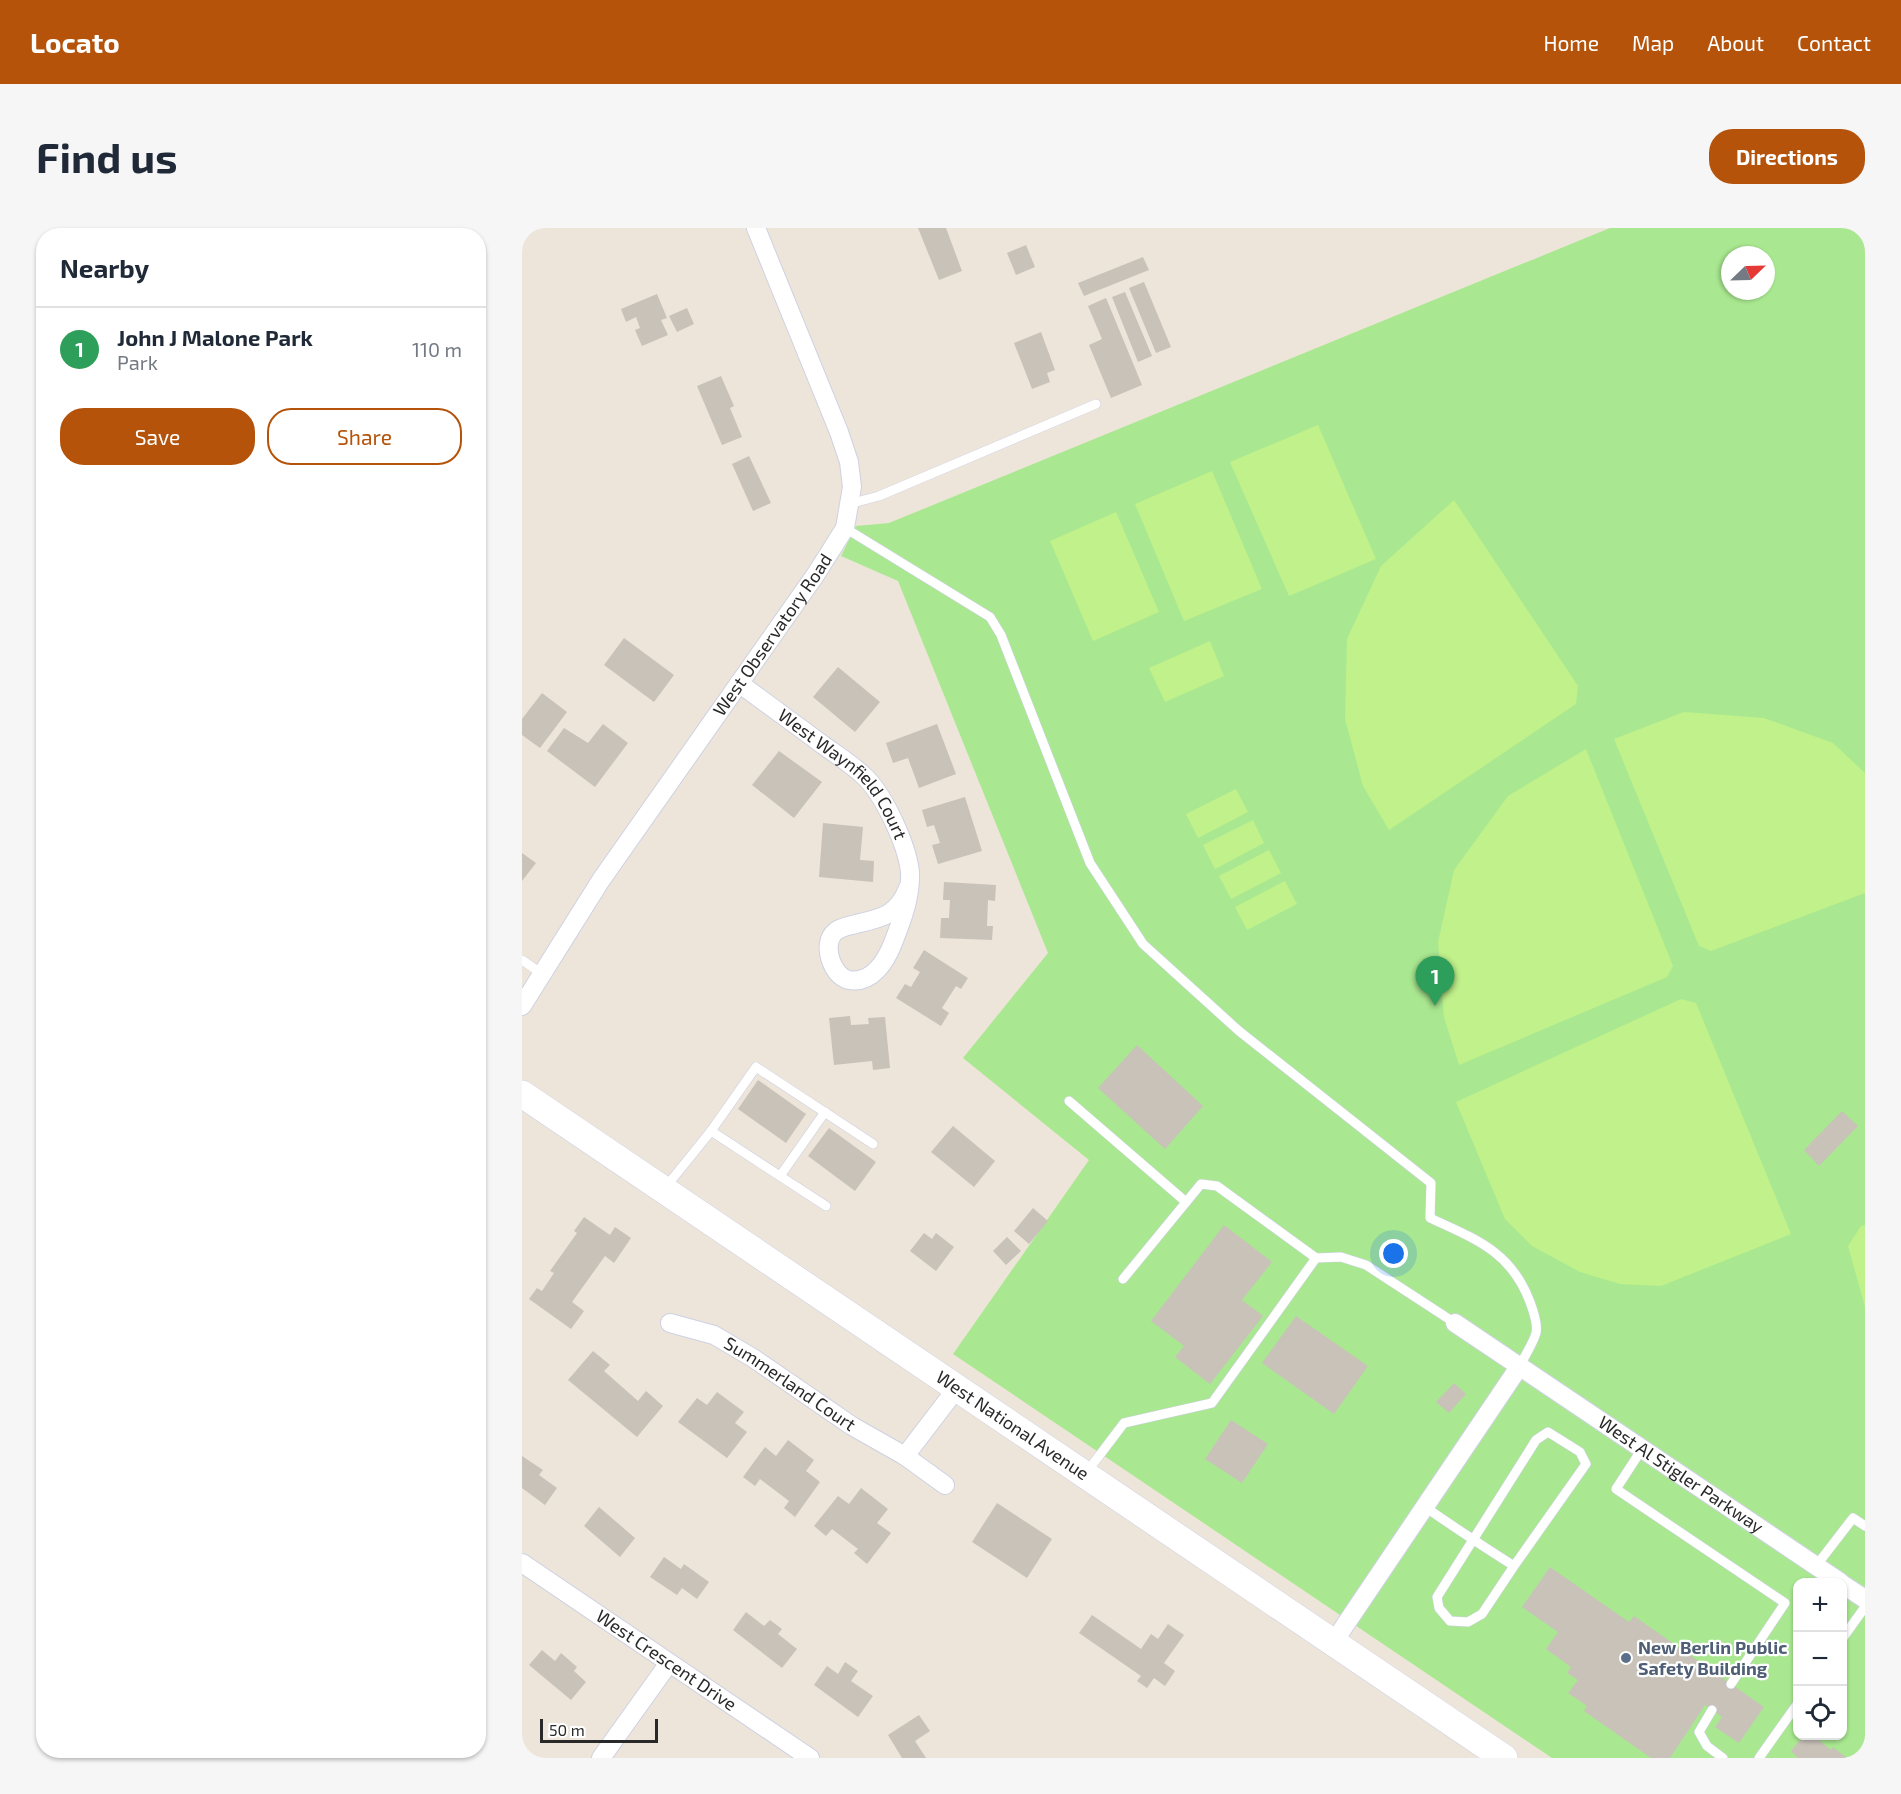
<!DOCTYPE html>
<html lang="en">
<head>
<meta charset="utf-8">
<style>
  :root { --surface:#fff; --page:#f6f6f7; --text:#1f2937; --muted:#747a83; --line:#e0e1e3; --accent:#b45309 }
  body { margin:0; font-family:"Exo 2",sans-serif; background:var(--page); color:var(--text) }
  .controls { position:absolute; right:18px; bottom:18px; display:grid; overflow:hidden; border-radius:12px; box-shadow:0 2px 4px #0004 }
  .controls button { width:54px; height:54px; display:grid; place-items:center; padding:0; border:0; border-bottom:2px solid var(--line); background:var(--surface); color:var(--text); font:30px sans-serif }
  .compass { position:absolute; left:1199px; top:18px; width:54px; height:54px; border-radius:50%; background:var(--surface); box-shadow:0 2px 4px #0004; rotate:67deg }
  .scale { position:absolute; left:18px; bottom:15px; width:118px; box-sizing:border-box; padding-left:6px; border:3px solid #292929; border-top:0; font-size:16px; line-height:21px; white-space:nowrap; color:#292929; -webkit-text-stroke:4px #fff; paint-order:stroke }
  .you { position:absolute; left:872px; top:1026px; width:21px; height:21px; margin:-15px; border:4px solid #fff; border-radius:50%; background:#1a73e8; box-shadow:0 0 0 9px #1a73e833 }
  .badge { display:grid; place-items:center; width:39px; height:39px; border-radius:50%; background:var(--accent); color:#fff; font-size:20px; font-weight:700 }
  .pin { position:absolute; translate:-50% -50px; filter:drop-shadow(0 2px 3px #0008) }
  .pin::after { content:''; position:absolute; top:32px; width:21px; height:18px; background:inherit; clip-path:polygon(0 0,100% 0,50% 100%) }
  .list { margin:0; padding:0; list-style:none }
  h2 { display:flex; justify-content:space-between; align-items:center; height:78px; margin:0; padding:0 24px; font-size:26px }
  h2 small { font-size:20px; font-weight:400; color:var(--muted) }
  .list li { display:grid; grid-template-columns:39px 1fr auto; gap:18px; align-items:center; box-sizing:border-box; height:84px; padding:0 24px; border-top:2px solid var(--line) }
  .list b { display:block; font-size:22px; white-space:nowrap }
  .list p { margin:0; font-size:20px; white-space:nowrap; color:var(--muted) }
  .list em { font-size:20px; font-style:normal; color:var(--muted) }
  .actions { display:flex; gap:12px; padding:18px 24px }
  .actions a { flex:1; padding:14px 0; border:2px solid var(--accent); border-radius:24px; text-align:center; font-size:21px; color:var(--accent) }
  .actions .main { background:var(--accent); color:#fff }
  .icon { flex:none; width:33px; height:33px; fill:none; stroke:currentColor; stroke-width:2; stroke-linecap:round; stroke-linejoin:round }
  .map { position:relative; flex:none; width:1343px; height:1530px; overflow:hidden; border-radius:24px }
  header { display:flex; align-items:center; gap:36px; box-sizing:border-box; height:84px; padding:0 30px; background:var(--accent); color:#fff }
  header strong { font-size:28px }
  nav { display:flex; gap:33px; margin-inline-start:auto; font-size:21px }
  .intro { display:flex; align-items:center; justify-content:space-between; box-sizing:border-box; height:144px; padding:0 36px }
  h1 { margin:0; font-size:42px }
  .button { padding:15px 27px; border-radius:24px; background:var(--accent); color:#fff; font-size:21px; font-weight:700 }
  main { display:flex; gap:36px; padding:0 36px }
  aside { flex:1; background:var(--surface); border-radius:24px; box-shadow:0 2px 4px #0004 }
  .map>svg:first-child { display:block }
  .green { fill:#a9e890; fill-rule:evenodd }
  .pitch { fill:#c0f18b }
  .building { fill:#c8c2b9 }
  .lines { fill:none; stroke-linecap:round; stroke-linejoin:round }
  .lane-casing { stroke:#ced1e3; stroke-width:10 }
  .street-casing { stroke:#ced1e3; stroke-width:20 }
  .secondary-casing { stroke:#ced1e3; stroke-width:28 }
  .lane { stroke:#fff; stroke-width:9 }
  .street { stroke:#fff; stroke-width:18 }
  .secondary { stroke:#fff; stroke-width:27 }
  .service-dot { fill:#5c6f8a; stroke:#fff; stroke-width:2 }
  .labels { text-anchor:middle; stroke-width:4.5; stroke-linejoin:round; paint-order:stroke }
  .street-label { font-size:18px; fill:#292929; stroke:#fff }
  .service-label { font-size:18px; font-weight:bold; fill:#4e5e75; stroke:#fff; text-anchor:start }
</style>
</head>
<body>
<header>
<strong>Locato</strong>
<nav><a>Home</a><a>Map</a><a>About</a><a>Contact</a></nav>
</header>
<div class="intro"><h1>Find us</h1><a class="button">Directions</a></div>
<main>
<aside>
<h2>Nearby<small></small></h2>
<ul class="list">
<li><span class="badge" style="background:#2e9e5b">1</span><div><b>John J Malone Park</b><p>Park</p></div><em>110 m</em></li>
</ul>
<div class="actions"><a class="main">Save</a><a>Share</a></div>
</aside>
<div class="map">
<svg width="1343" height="1530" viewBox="0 0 1343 1530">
  <rect width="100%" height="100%" fill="#ede5d9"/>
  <path class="green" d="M1088,0H1343V1530H1030L431,1126L567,932L441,830L526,725L376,353L319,328L334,298L367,295ZM1208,27H1244V63H1208ZM1276,1354H1320V1508H1276Z"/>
  <g class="pitch">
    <path d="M796,197L854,331L767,368L708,234Z"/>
    <path d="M690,243L740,361L662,393L613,276Z"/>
    <path d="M932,272L1056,458L1054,476L867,602L841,558L823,491L825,411L859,338Z"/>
    <path d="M594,284L637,384L571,413L528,313Z"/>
    <path d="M688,413L702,448L643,474L627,440Z"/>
    <path d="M1162,484L1242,490L1311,515L1343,545V665L1189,723L1177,718L1092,511Z"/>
    <path d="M1064,521L1151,738L1145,749L937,837L922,789L916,714L932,642L986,568Z"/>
    <path d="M714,561L726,584L676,610L664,586Z"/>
    <path d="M731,592L742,615L693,641L681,617Z"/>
    <path d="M747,622L759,645L709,671L697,648Z"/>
    <path d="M763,653L775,676L725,702L713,679Z"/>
    <path d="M1159,771L1174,775L1269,1006L1139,1058L1098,1056L1058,1044L1010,1018L983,991L934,874Z"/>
    <path d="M1343,997V1079L1326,1018L1339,998Z"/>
  </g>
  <g class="building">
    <path d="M396,0H424L440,43L417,52Z"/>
    <path d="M504,17L513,39L494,47L485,25Z"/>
    <path d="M621,29L627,42L562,68L556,55Z"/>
    <path d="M622,54L649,119L634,125L607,60Z"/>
    <path d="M603,64L630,128L616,134L590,69Z"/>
    <path d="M135,66L145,90L139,92L146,107L120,118L113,102L118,100L114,89L104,94L99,81Z"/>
    <path d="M584,70L620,157L589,170L567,117L580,111L566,78Z"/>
    <path d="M165,80L172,96L155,104L147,88Z"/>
    <path d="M519,104L533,142L525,145L528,154L510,161L492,115Z"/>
    <path d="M199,148L212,178L208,180L220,209L200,217L175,158Z"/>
    <path d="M227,228L249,275L231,283L210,236Z"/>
    <path d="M102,410L152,447L132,474L82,437Z"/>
    <path d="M316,439L358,474L333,504L291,469Z"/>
    <path d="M20,465L45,484L18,520L0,507V491Z"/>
    <path d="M81,496L106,515L73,559L25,523L42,500L66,515Z"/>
    <path d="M415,496L434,546L397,560L386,530L371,535L364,515Z"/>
    <path d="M257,523L300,554L272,590L230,557Z"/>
    <path d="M443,569L460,623L416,636L410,617L418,615L412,597L405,599L400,582Z"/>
    <path d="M301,595L341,599L338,632L352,633L351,654L297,649Z"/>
    <path d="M0,625L14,635L0,653Z"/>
    <path d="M422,654L474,657L473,673L466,672L465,698H471L470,712L418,710L419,690H427L428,672H421Z"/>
    <path d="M402,722L446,750L439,761L434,758L420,780L427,785L419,798L374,770L383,756L389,759L398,744L391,740Z"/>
    <path d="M328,788L329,797L347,796L346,790L363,789L368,840L351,842L350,833L312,837L307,790Z"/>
    <path d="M615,817L681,878L643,921L576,860Z"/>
    <path d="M236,852L284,886L264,915L216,881Z"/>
    <path d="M1320,883L1336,898L1297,938L1282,922Z"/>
    <path d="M431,898L473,933L452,959L409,924Z"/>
    <path d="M307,900L354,934L333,963L286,928Z"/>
    <path d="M511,980L526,993L507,1016L492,1003Z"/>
    <path d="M62,989L88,1007L93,999L109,1010L92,1035L83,1028L50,1074L62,1083L49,1101L7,1071L15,1060L20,1063L32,1045L28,1043L55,1005L52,1003Z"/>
    <path d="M702,997L750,1034L720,1072L741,1088L688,1156L653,1129L662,1118L629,1093Z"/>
    <path d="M402,1005L410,1011L414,1005L432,1019L414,1043L388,1023Z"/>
    <path d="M485,1009L499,1023L484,1037L471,1023Z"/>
    <path d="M774,1088L846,1138L812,1186L740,1135Z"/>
    <path d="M71,1123L88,1137L82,1143L116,1173L124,1163L141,1178L115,1209L46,1152Z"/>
    <path d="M932,1155L944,1166L927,1185L914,1174Z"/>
    <path d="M195,1164L222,1184L213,1195L225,1204L205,1230L156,1194L175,1170L185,1177Z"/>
    <path d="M709,1192L746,1216L720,1255L683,1231Z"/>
    <path d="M266,1212L292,1232L284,1243L298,1254L273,1289L262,1280L267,1273L238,1251L233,1258L221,1249L243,1219L254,1228Z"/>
    <path d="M0,1228L21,1242L17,1247L35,1260L23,1277L0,1260Z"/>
    <path d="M339,1260L366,1281L355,1295L369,1305L345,1336L332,1325L336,1321L310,1301L304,1308L292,1298L316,1268L327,1276Z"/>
    <path d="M475,1275L530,1311L505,1350L450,1314Z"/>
    <path d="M77,1279L113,1310L98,1329L62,1298Z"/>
    <path d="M142,1329L159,1341L162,1336L187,1354L175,1371L160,1360L155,1367L128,1349Z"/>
    <path d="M1028,1339L1107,1394L1112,1388L1242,1479L1217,1515L1193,1499L1200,1489L1183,1477L1148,1530H1129L1062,1483L1065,1478L1046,1465L1056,1452L1045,1445L1049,1439L1024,1421L1036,1404L1000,1379Z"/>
    <path d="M224,1384L242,1398L248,1392L260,1401L256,1406L275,1421L260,1440L211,1402Z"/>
    <path d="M570,1387L619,1421L629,1406L636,1411L646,1396L662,1407L642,1435L653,1443L643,1458L632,1450L625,1460L615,1453L619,1448L557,1405Z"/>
    <path d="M20,1422L33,1433L39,1425L55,1439L52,1443L64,1454L49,1472L7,1437Z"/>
    <path d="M323,1434L336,1443L329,1453L351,1468L336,1489L292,1457L305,1438L316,1446Z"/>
    <path d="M397,1487L408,1503L393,1513L404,1530H380L366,1507Z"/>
    <path d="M1281,1508H1292L1309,1522L1311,1519L1325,1530H1276L1269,1523Z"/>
  </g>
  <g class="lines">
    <g class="lane-casing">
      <g id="lane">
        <path d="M327,276L357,268L574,176"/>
        <path d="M323,300L468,389L479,407L568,635L621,716L717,803L909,955L908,990C953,1011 989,1023 1008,1074C1011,1082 1016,1097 1014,1105C1011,1116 1002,1129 997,1139"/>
        <path d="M0,732L20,746"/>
        <path d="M547,873L664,974"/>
        <path d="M189,903L304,978"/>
        <path d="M258,948L303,884"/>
        <path d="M143,960L189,903L234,839L351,916"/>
        <path d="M601,1051L679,956L695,958L794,1030"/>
        <path d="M1120,1221L1094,1261L1263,1375L1209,1456"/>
        <path d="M564,1245L602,1195L690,1175L794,1030L819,1029L844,1037L933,1095"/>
        <path d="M903,1279C932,1299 962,1319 992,1338L1064,1236L1058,1224L1026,1204L1014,1212L915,1369L917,1380L928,1393L946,1394L960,1386L992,1338"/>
        <path d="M1294,1338L1331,1290L1343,1298"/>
        <path d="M1320,1411L1343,1379"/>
        <path d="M1190,1482L1177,1504L1185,1518L1201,1530"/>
        <path d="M1237,1530L1276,1475"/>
      </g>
    </g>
    <g class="street-casing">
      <g id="street">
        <path id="s1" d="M217,455C245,476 273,496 301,517C315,527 329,536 341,547C362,566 385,617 388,644C389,669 380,692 371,715C364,733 350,756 327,752C310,749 299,715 313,704C318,699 327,698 334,696C360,690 376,687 386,660"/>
        <path id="s2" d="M0,778L79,652L294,346L323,300L330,259L327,234L317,204L234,0"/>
        <path id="s3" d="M148,1095L192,1107L231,1130L330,1198L383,1228L423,1257"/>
        <path id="s4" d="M933,1095L1318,1354"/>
        <path d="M383,1228L435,1160"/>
        <path id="s5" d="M0,1335L288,1530"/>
        <path d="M1320,1356L1343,1371"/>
        <path d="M811,1415L997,1139"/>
        <path d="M79,1530L147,1435"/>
      </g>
    </g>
    <g class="secondary-casing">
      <g id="secondary">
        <path id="s6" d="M0,866L982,1530"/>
      </g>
    </g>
    <use href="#lane" class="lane"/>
    <use href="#street" class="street"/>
    <use href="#secondary" class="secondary"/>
  </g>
  <circle class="service-dot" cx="1104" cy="1430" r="6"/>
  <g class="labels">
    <g class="street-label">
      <text dy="6" stroke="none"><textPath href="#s2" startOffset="448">West Observatory Road</textPath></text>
      <text dy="6" stroke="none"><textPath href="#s1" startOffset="140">West Waynfield Court</textPath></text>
      <text dy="6" stroke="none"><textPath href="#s3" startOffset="136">Summerland Court</textPath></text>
      <text dy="6" stroke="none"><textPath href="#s6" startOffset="592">West National Avenue</textPath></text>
      <text dy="6" stroke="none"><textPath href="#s4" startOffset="272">West Al Stigler Parkway</textPath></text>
      <text dy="6" stroke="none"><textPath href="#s5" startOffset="174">West Crescent Drive</textPath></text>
    </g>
    <g class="service-label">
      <text x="1116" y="1426">New Berlin Public<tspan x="1116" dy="21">Safety Building</tspan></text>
    </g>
  </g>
</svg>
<div class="controls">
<button>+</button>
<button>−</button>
<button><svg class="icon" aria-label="locate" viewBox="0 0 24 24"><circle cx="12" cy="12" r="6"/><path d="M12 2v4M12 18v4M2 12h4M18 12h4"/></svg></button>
</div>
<svg class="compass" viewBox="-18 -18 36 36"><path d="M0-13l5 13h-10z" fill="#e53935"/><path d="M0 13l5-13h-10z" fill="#747a83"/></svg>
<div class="scale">50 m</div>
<div class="you"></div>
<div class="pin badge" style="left:913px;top:778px;background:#2e9e5b">1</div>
</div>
</main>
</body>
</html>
